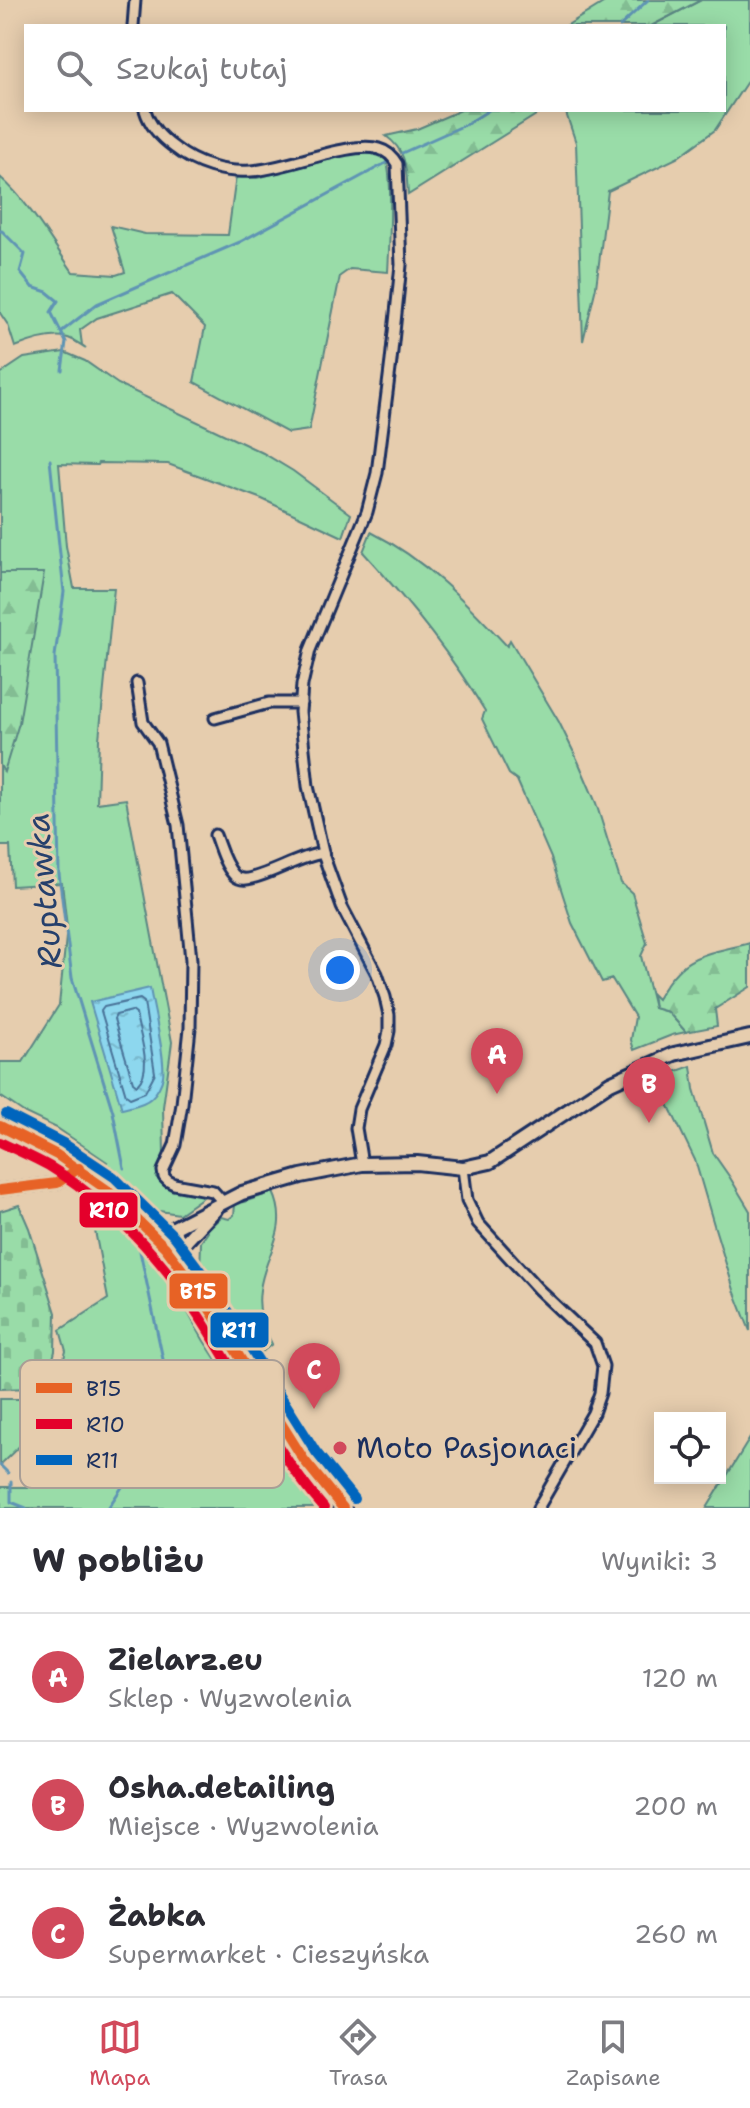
<!DOCTYPE html>
<html lang="pl">
<head>
<meta charset="utf-8">
<style>
  :root { --surface:#fff; --page:#f7f7f7; --text:#2b2b33; --muted:#7c7c81; --line:#e1e1e2; --accent:#d1495b }
  body { margin:0; font-family:"Shantell Sans",sans-serif; background:var(--page); color:var(--text) }
  .controls { position:absolute; right:24px; bottom:24px; display:grid; overflow:hidden; border-radius:0px; box-shadow:0 4px 20px #0003 }
  .controls button { width:72px; height:72px; display:grid; place-items:center; padding:0; border:0; border-bottom:2px solid var(--line); background:var(--surface); color:var(--text); font:40px sans-serif }
  .you { position:absolute; left:340px; top:970px; width:28px; height:28px; margin:-20px; border:6px solid #fff; border-radius:50%; background:#1a73e8; box-shadow:0 0 0 12px #1a73e833 }
  .badge { display:grid; place-items:center; width:52px; height:52px; border-radius:50%; background:var(--accent); color:#fff; font-size:26px; font-weight:700 }
  .pin { position:absolute; translate:-50% -66px; filter:drop-shadow(0 2px 4px #0008) }
  .pin::after { content:''; position:absolute; top:42px; width:28px; height:24px; background:inherit; clip-path:polygon(0 0,100% 0,50% 100%) }
  .list { margin:0; padding:0; list-style:none }
  h2 { display:flex; justify-content:space-between; align-items:center; height:104px; margin:0; padding:0 32px; font-size:34px }
  h2 small { font-size:26px; font-weight:400; color:var(--muted) }
  .list li { display:grid; grid-template-columns:52px 1fr auto; gap:24px; align-items:center; box-sizing:border-box; height:128px; padding:0 32px; border-top:2px solid var(--line) }
  .list b { display:block; font-size:30px; white-space:nowrap }
  .list p { margin:0; font-size:26px; white-space:nowrap; color:var(--muted) }
  .list em { font-size:26px; font-style:normal; color:var(--muted) }
  .icon { flex:none; width:44px; height:44px; fill:none; stroke:currentColor; stroke-width:2; stroke-linecap:round; stroke-linejoin:round }
  .map { position:relative; flex:none; width:750px; height:1508px; overflow:hidden }
  .search { position:absolute; background:var(--surface); box-shadow:0 4px 20px #0003; left:24px; right:24px; top:24px; height:88px; display:flex; align-items:center; gap:20px; box-sizing:border-box; padding:0 28px; border-radius:0px; color:var(--muted); font-size:30px }
  .sheet { height:488px; background:var(--surface) }
  nav { display:flex; justify-content:space-around; align-items:center; box-sizing:border-box; height:112px; border-top:2px solid var(--line); background:var(--surface); font-size:22px; color:var(--muted) }
  nav a { display:grid; justify-items:center; gap:4px }
  nav .on { color:var(--accent) }
  .map>svg:first-child { display:block }
  .grass { fill:#99dca8; stroke:#5a8683; stroke-width:2 }
  .forest { fill:url(#forest-firs); stroke:#5a8683; stroke-width:2 }
  .cemetery { fill:url(#cemetery-stones); stroke:#5a8683; stroke-width:2 }
  .water { fill:url(#water-ripples); stroke:#5f94b4; stroke-width:2 }
  .lines { fill:none; stroke-linecap:round; stroke-linejoin:round }
  .shore { stroke:#497298; stroke-width:2 }
  .stream { stroke:#5f94b4; stroke-width:3 }
  .minor-casing { stroke:#1b2f5e; stroke-width:15 }
  .tertiary-casing { stroke:#1b2f5e; stroke-width:18 }
  .secondary-casing { stroke:#1b2f5e; stroke-width:20 }
  .minor { stroke:#e6cdae; stroke-width:9 }
  .tertiary { stroke:#e6cdae; stroke-width:12 }
  .secondary { stroke:#e6cdae; stroke-width:14 }
  .bus-1-casing { stroke:#e6cdae; stroke-width:16 }
  .bus-2-casing { stroke:#e6cdae; stroke-width:16 }
  .bus-3-casing { stroke:#e6cdae; stroke-width:16 }
  .bus-1 { stroke:#e76225; stroke-width:10 }
  .bus-2 { stroke:#e4002b; stroke-width:10 }
  .bus-3 { stroke:#0065bd; stroke-width:10 }
  .poi-dot { fill:#d1495b; stroke:#e6cdae; stroke-width:3 }
  .labels { text-anchor:middle; stroke-width:6; stroke-linejoin:round; paint-order:stroke }
  .poi-label { font-size:30px; fill:#1b2f5e; stroke:#e6cdae; text-anchor:start }
  .water-label { font-size:32px; font-style:italic; fill:#26406c; stroke:#e6cdae }
  .key { fill:#e6cdae; stroke:#a99e96; stroke-width:2 }
  .key-label { font-size:22px; fill:#1b2f5e }
  .line-badge { stroke:#e6cdae; stroke-width:3 }
  .badge-label { font-size:22px; text-anchor:middle; font-weight:bold; fill:#fff }
</style>
</head>
<body>
<div class="map">
<svg width="750" height="1508" viewBox="0 0 750 1508">
  <defs>
    <pattern id="forest-firs" width="22" height="20" patternUnits="userSpaceOnUse" patternTransform="scale(2)"><rect width="22" height="20" fill="#99dca8"/><path d="M5 1l3.5 6h-7zM16 11l3.5 6h-7z" fill="#83bd93"/></pattern>
    <pattern id="cemetery-stones" width="16" height="16" patternUnits="userSpaceOnUse" patternTransform="scale(2)"><rect width="16" height="16" fill="#99dca8"/><path d="M2 7V4a2 2 0 0 1 4 0v3zM10 15v-3a2 2 0 0 1 4 0v3z" fill="#83bd93"/></pattern>
    <pattern id="water-ripples" width="26" height="14" patternUnits="userSpaceOnUse" patternTransform="scale(2)"><rect width="26" height="14" fill="#8dd7ee"/><path d="M2 4q2-2 4 0t4 0M15 11q2-2 4 0t4 0" fill="none" stroke="#79b9ce"/></pattern>
  </defs>
  <rect width="100%" height="100%" fill="#e6cdae"/>
  <filter id="ink" filterUnits="userSpaceOnUse"><feTurbulence type="fractalNoise" baseFrequency=".0125" numOctaves="2"/><feDisplacementMap in="SourceGraphic" scale="16" xChannelSelector="R" yChannelSelector="G"/><feConvolveMatrix kernelMatrix="1 2 1 2 8 2 1 2 1" color-interpolation-filters="sRGB"/></filter>
  <g filter="url(#ink)">
    <g class="grass">
      <path d="M701,0H750V77L715,130L677,158L608,191L596,287L583,341L576,143L565,110H724V26H651Z"/>
      <path d="M375,151C379,153 382,153 385,158C394,171 389,252 388,272L350,269L340,276L309,430L288,433L194,382L205,327L172,294L97,318L80,330L82,345L86,348C81,345 74,340 68,338C53,333 30,341 15,347L8,325L0,313V177C28,201 52,242 73,272L116,275L125,272L111,226L145,234L228,235L236,176L257,178L355,153Z"/>
      <path d="M64,352L85,361L118,384L263,453L293,471L351,514L343,537L262,499L168,464L98,463L97,465L59,464L66,546L74,588H114L99,739L97,803L126,799L172,1042L163,1107L164,1154L168,1155L156,1177L171,1189L206,1195L179,1214L146,1209L123,1186L100,1170L107,1162L57,1128L25,1113L0,1096V1062H23L59,1005L67,927L62,883L12,886L10,846H0V374L24,358Z"/>
      <path d="M371,532C425,559 467,603 507,646L510,640L559,722L578,761L596,803L621,883L632,893L647,943L641,956L654,1008L668,1012L686,1032L672,1035L634,1050L631,1040L635,1017L612,979L602,982L572,923L551,858L517,780L509,774L482,719L485,711C450,653 409,602 363,552Z"/>
      <path d="M691,1066L694,1089L713,1153L729,1176L750,1211V1331L734,1290L714,1225L695,1160L667,1102L652,1080Z"/>
      <path d="M273,1192C291,1230 264,1255 260,1290C257,1310 263,1327 272,1344L262,1352V1356L279,1381V1386L271,1388L200,1273L201,1242L208,1232L207,1230L221,1217L229,1219L234,1215L235,1205Z"/>
      <path d="M88,1194L122,1221L140,1243L183,1304L204,1341L236,1390L232,1400L194,1410L149,1412L120,1418L102,1433L82,1455L65,1427L45,1443L36,1430L0,1465V1399H38L57,1384L66,1351L60,1330L108,1299Z"/>
      <path d="M255,1414L314,1508H1L0,1487C30,1486 66,1492 90,1471C106,1457 116,1438 138,1431C167,1423 201,1427 231,1423C239,1421 247,1417 255,1414Z"/>
      <path d="M750,1438V1508H707Z"/>
    </g>
    <g class="forest">
      <path d="M608,0H701L651,26H566Z"/>
      <path d="M461,110H544L408,195C406,170 408,152 386,136L417,129Z"/>
      <path d="M0,573H44L19,723L4,772L0,765Z"/>
      <path d="M750,943V987L715,1009L717,1026L686,1032L668,1012L654,1008L652,994L657,999C684,952 701,956 750,943Z"/>
    </g>
    <path class="cemetery" d="M19,1205L29,1228L56,1313L55,1351L48,1377L43,1384L34,1388L0,1389V1211Z"/>
    <path class="water" d="M150,988C153,1008 166,1059 163,1076C162,1083 157,1093 151,1098C144,1105 132,1106 122,1109L90,1002Z"/>
    <g class="lines">
      <g class="shore">
        <path d="M140,999L144,1002L155,1073L145,1092L130,1098L126,1095L101,1011L104,1007Z"/>
        <path d="M132,1011L136,1014C139,1035 154,1069 137,1085L133,1082L114,1019L116,1015Z"/>
      </g>
      <g class="stream">
        <path d="M620,26L648,0"/>
        <path d="M402,153L467,124L489,110"/>
        <path d="M0,231H2L25,254L20,272L32,287L47,292L58,301L51,312L66,342L62,370"/>
        <path d="M61,332L97,304L240,242L386,163"/>
        <path d="M50,460L64,592L55,656L59,874L72,978L113,1112L124,1168"/>
        <path d="M137,1237L174,1411L172,1414"/>
        <path d="M0,1465L8,1473"/>
        <path d="M11,1482V1502L26,1508"/>
        <path d="M108,1508L163,1426"/>
      </g>
      <g class="minor-casing">
        <g id="minor">
          <path d="M133,26L135,0"/>
          <path d="M145,110C150,127 161,138 175,148C196,165 225,173 251,171C284,170 351,140 379,149C387,151 393,157 397,164L401,265L391,361L377,473L367,512L310,650L302,685L300,712L308,786L324,857L342,907L377,974L385,997L389,1015V1031L386,1045L359,1109L356,1128L362,1164"/>
          <path d="M137,683L143,722L158,743L178,825L191,960L190,1028L182,1104L175,1145L163,1171L164,1177L168,1181L174,1184L213,1191L223,1202"/>
          <path d="M215,718L269,703H301"/>
          <path d="M215,835C220,848 224,864 234,875C239,880 245,880 252,878C276,872 298,857 323,853"/>
          <path d="M463,1168L467,1200L478,1223L538,1289L595,1343L603,1366L600,1393L593,1413L538,1508"/>
          <path d="M0,1190L57,1183L79,1168"/>
        </g>
      </g>
      <g class="tertiary-casing">
        <g id="tertiary">
          <path d="M156,1237L242,1193L301,1176L362,1164L417,1163L463,1168L490,1162L610,1083L674,1054L750,1037"/>
          <path d="M172,1256L215,1210"/>
        </g>
      </g>
      <g class="secondary-casing">
        <path id="secondary" d="M0,1126L57,1155L106,1189L165,1247L199,1292L304,1460L316,1477L343,1508"/>
      </g>
      <use href="#minor" class="minor"/>
      <use href="#tertiary" class="tertiary"/>
      <use href="#secondary" class="secondary"/>
      <g class="bus-1-casing">
        <g id="bus-1">
          <path d="M0,1126L57,1155L106,1189L165,1247L199,1292L304,1460L343,1508"/>
          <path d="M0,1190L57,1183L79,1168"/>
        </g>
      </g>
      <g class="bus-2-casing">
        <path id="bus-2" d="M0,1142C16,1150 33,1157 49,1166C87,1189 126,1223 155,1257C221,1333 258,1432 324,1508"/>
      </g>
      <g class="bus-3-casing">
        <path id="bus-3" d="M6,1114L63,1143L114,1177L175,1237L211,1285L316,1452L354,1499"/>
      </g>
      <use href="#bus-1" class="bus-1"/>
      <use href="#bus-2" class="bus-2"/>
      <use href="#bus-3" class="bus-3"/>
    </g>
  </g>
  <circle class="poi-dot" cx="340" cy="1448" r="8"/>
  <g class="labels">
    <g class="poi-label">
      <text x="356" y="1458">Moto Pasjonaci</text>
    </g>
    <g class="water-label">
      <text transform="translate(44 891) rotate(-95)" y="11">Ruptawka</text>
    </g>
  </g>
  <rect x="20" y="1360" width="264" height="128" rx="12" class="key"/>
  <rect x="36" y="1383" width="36" height="10" fill="#e76225"/>
  <rect x="36" y="1419" width="36" height="10" fill="#e4002b"/>
  <rect x="36" y="1455" width="36" height="10" fill="#0065bd"/>
  <g class="key-label">
    <text x="86" y="1396">B15</text>
    <text x="86" y="1432">R10</text>
    <text x="86" y="1468">R11</text>
  </g>
  <g class="line-badge">
    <rect x="78" y="1191" width="61" height="38" rx="8" fill="#e4002b"/>
    <rect x="168" y="1272" width="61" height="38" rx="8" fill="#e76225"/>
    <rect x="209" y="1311" width="61" height="38" rx="8" fill="#0065bd"/>
  </g>
  <g class="badge-label">
    <text x="109" y="1218">R10</text>
    <text x="198" y="1299">B15</text>
    <text x="239" y="1338">R11</text>
  </g>
</svg>
<div class="controls">
<button><svg class="icon" aria-label="locate" viewBox="0 0 24 24"><circle cx="12" cy="12" r="6"/><path d="M12 2v4M12 18v4M2 12h4M18 12h4"/></svg></button>
</div>
<div class="you"></div>
<div class="pin badge" style="left:497px;top:1094px">A</div>
<div class="pin badge" style="left:649px;top:1123px">B</div>
<div class="pin badge" style="left:314px;top:1409px">C</div>
<div class="search"><svg class="icon" aria-label="search" viewBox="0 0 24 24"><circle cx="10" cy="10" r="6"/><path d="M15 15l6 6"/></svg>Szukaj tutaj</div>
</div>
<section class="sheet">
<h2>W pobliżu<small>Wyniki: 3</small></h2>
<ul class="list">
<li><span class="badge">A</span><div><b>Zielarz.eu</b><p>Sklep · Wyzwolenia</p></div><em>120 m</em></li>
<li><span class="badge">B</span><div><b>Osha.detailing</b><p>Miejsce · Wyzwolenia</p></div><em>200 m</em></li>
<li><span class="badge">C</span><div><b>Żabka</b><p>Supermarket · Cieszyńska</p></div><em>260 m</em></li>
</ul>
</section>
<nav>
<a class="on"><svg class="icon" aria-label="map" viewBox="0 0 24 24"><path d="M3 6l6-2 6 2 6-2v14l-6 2-6-2-6 2zM9 4v14M15 6v14"/></svg>Mapa</a>
<a><svg class="icon" aria-label="directions" viewBox="0 0 24 24"><path d="M12 3l9 9-9 9-9-9zM9 14v-3h6M13 9l2 2-2 2"/></svg>Trasa</a>
<a><svg class="icon" aria-label="saved" viewBox="0 0 24 24"><path d="M7 4h10v16l-5-4-5 4z"/></svg>Zapisane</a>
</nav>
</body>
</html>
